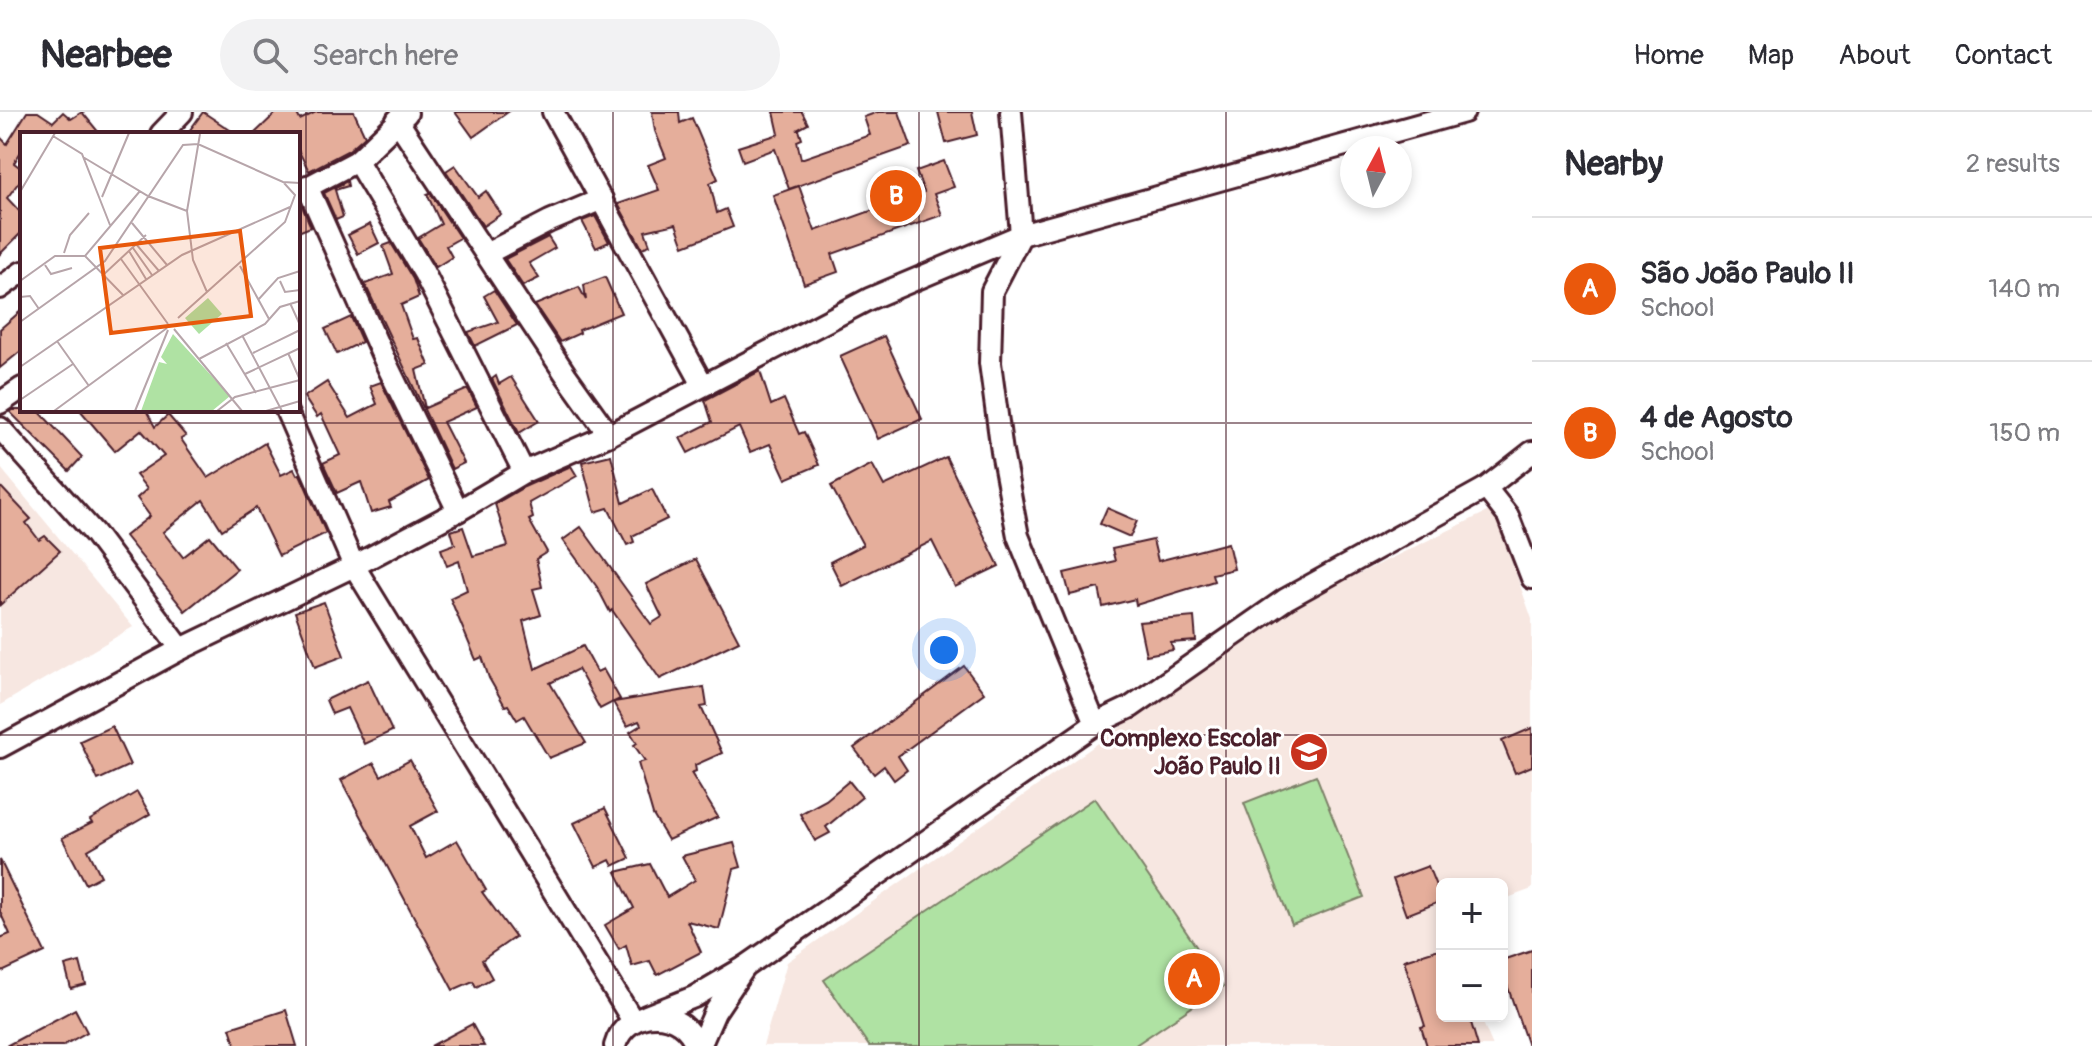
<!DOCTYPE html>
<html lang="en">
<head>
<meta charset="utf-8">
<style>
  :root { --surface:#fff; --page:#f2f2f3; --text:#2b2b33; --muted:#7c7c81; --line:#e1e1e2; --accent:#ea580c }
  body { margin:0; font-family:Pangolin,sans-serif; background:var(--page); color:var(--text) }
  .controls { position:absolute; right:24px; bottom:24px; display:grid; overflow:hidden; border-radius:12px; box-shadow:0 4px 12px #0003 }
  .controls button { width:72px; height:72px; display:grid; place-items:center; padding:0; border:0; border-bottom:2px solid var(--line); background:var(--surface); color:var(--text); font:40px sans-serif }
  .compass { position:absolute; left:1340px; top:24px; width:72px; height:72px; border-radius:50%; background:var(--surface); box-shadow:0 4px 12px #0003; rotate:7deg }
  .you { position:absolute; left:944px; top:538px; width:28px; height:28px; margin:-20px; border:6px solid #fff; border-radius:50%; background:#1a73e8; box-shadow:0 0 0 12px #1a73e833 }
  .badge { display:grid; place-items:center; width:52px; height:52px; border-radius:50%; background:var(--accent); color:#fff; font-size:26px; font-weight:700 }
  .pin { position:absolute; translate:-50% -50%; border:4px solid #fff; box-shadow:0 2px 8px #0006 }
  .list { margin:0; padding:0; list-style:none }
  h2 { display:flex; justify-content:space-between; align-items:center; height:104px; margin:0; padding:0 32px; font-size:34px }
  h2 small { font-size:26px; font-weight:400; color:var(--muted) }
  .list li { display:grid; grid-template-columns:52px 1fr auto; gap:24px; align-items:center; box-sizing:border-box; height:144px; padding:0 32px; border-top:2px solid var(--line) }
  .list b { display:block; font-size:30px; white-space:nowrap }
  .list p { margin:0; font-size:26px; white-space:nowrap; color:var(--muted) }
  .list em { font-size:26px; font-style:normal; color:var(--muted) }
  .icon { flex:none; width:44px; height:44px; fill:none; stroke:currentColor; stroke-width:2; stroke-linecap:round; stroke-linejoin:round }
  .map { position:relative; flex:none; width:1532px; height:934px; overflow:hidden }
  header { display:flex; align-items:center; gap:48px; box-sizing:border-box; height:112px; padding:0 40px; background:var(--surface); border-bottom:2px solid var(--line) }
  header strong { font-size:38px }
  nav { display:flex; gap:44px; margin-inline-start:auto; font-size:28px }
  .search { width:560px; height:72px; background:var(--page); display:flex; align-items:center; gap:20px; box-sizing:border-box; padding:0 28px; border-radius:44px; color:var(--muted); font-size:30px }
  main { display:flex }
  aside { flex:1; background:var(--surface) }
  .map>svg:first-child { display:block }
  .built { fill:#f7e7e1 }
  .green { fill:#afe2a3; stroke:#7c8067; stroke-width:2 }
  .building { fill:#e5ae9b; stroke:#4a1f2b; stroke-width:2 }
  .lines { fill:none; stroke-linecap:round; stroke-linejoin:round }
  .minor-casing { stroke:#4a1f2b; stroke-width:26 }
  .minor { stroke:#fff; stroke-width:20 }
  .grid { fill:none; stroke:#4a1f2b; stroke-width:2; stroke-opacity:0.55 }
  .labels { text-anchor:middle; stroke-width:6; stroke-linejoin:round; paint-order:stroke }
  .poi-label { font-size:24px; font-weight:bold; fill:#4a1f2b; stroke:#fff; text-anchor:end }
  .inset-road { fill:none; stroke:#b7a5aa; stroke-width:2 }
  .view { fill:#e8590c; fill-opacity:0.15; stroke:#e8590c; stroke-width:4 }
  .inset-edge { fill:none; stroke:#4a1f2b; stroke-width:4 }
</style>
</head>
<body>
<header>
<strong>Nearbee</strong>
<div class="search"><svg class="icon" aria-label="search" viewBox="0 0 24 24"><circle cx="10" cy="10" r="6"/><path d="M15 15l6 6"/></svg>Search here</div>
<nav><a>Home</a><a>Map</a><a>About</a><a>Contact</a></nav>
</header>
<main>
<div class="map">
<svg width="1532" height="934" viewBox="0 0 1532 934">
  <rect width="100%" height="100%" fill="#fff"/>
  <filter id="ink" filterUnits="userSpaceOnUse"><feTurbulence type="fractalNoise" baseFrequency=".0125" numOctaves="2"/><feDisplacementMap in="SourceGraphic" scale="16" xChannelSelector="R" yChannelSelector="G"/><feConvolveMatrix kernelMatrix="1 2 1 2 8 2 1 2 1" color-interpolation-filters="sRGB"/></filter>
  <g filter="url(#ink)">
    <g class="built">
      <path d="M0,355L133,515L0,593Z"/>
      <path d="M1493,397L1532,507V777L1502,788V772H1442V904H1480L1493,934H763L787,850L1296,492Z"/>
    </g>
    <g class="green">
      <path d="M1316,663L1364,785L1292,813L1244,691Z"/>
      <path d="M1095,686L1223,874L1134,934H869L824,868Z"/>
    </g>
    <g class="building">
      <path d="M27,0H38L53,10L63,0L71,7L82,0L100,22H22V38L14,51L22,57V66L7,86L22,102V120L0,142V25L7,32Z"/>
      <path d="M203,0L236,22H187Z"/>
      <path d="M277,0H296L300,8L316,0H354L365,24L349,38L309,59L298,38V22H254Z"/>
      <path d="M455,0H508L473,25Z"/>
      <path d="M652,0H679L680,11L692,6L718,67L710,71L717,101L726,97L733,115L684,134L676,112L645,119L650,133L642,136L618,92L659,78L648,53L666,46L655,19Z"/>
      <path d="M774,0H802L808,12L797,18H799L802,27L797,29L801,47L870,23L864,5L878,0H899L911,34L789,77L775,37L743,49L738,35L779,22Z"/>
      <path d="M938,0H972L977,23L946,31Z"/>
      <path d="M944,49L954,75L934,82L942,103L832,142L838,160L804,172L773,83L799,74L815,119L924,80L916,59Z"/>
      <path d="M455,53L478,85L486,79L501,102L483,114L446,59Z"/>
      <path d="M347,69L348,74L335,78L343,105L336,108L324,81Z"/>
      <path d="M430,81L460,126L446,134L452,145L436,155L418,126L441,112L427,82Z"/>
      <path d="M301,92L311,115L298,120V93Z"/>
      <path d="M595,104L609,130L596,136L582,109Z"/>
      <path d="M370,112L379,131L358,142L348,123Z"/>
      <path d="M548,125L555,136L529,151L539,166L523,174L505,147Z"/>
      <path d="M391,131L413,167L419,185L401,193L413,227L418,226L429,253L416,258L425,296L468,277L477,295L443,310L464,351L452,357L365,172L393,162L383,134Z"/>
      <path d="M605,165L621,201L579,218L580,221L560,230L535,193L579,175L586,188L584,173Z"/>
      <path d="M494,178L517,213L475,234L468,220L498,210L484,184Z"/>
      <path d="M22,198V238L0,256V217Z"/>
      <path d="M351,205L362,230L337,242L325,217Z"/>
      <path d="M884,224L922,307L878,327L840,244Z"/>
      <path d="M760,259L771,293L784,287L799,322L804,320L819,353L786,367L770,332L750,340L739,315L688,341L680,326L712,310L705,288Z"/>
      <path d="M496,264L499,272L511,265L539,309L519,321L492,267Z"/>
      <path d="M327,270L350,306L377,292L370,274L381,270L429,368L389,390L391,395L371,401L361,370L337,381L323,351L340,343L321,302L317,305L304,285Z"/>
      <path d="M13,298H38L82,345L69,359L10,300Z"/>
      <path d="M80,298H146L155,315L168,303L186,324L181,327L208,366L265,331L281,363L294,357L297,363L300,362L326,421L279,444L256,396L222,418L203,388L163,420L183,445L210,424L237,457L185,499L125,424L150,404L137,386L147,377L136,363L164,344L141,318L115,339Z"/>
      <path d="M611,343L623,391L652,377L667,407L632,424L634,430L627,433L608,396L595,400L582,350Z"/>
      <path d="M946,345L999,454L955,475L932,429L842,474L830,450L863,433L831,374L872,352L884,374Z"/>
      <path d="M571,354L577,364L529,391L533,406L529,408L547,440L536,447L542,475L533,477L541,503L523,509L535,557L583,534L597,560L603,557L620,587L614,590L704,575L707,594L701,595L722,641L695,653L696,659L691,661L718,705L668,728L653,703L638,651L645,649L634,633L637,631L630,620L641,613L639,609L627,614L613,590L600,597L578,557L550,571L586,631L549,646L524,604L517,608L508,593L505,594L489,566L482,545L476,548L450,486L467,478L459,449L447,454L441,437L455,432L451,419L463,415L473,444L508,434L495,392L524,375Z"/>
      <path d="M0,374L31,407L26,411L39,428L45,424L60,439L0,493Z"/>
      <path d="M1107,396L1137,409L1130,425L1100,412Z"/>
      <path d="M581,415L651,512L662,505L646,472L696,447L739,529L660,567L612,498L610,500L597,475L563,428Z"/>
      <path d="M1153,428L1158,449L1228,431L1234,457L1212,462L1214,469L1136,493L1135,487L1103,495L1099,476L1070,483L1064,461L1115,449L1112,437Z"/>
      <path d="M324,490L344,544L315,555L295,500Z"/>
      <path d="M1194,505L1196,529L1171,531L1173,538L1146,543L1139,510Z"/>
      <path d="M964,554L984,581L898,644L907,658L894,668L884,654L874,662L854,636Z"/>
      <path d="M368,568L392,619L364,632L347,596L332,602L326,588Z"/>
      <path d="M112,614L130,653L98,668L80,629Z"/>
      <path d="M1532,616V654L1515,661L1502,629Z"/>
      <path d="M410,648L438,699L410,714L426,746L457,728L486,778L482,780L515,825L482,848L492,866L476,875L473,869L453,878L341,668L374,651L381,664Z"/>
      <path d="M849,669L862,685L826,715L830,721L815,729L800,702L826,688Z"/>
      <path d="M137,680L150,702L88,738L101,764L86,772L62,726L92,711L90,708Z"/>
      <path d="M605,696L630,746L613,754L610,748L596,755L574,711Z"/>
      <path d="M734,731L741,755L734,757L719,817L687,809L701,840L657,863L650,849L632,854L626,833L619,837L605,813L634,796L616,760L650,752L667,785L695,768L682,744Z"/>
      <path d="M0,748L45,840L0,861V826L10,822L0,800Z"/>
      <path d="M1428,754L1442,789L1406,803L1393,767Z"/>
      <path d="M1442,836V904H1469L1478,934H1427L1421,915L1425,914L1404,848Z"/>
      <path d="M1532,838V934H1528L1502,858V848Z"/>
      <path d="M80,850L86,873L71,877L65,854Z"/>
      <path d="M75,897L87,920L62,934H6Z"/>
      <path d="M286,898L297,934H236L230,916Z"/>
      <path d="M472,912L484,934H431Z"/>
    </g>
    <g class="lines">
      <g class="minor-casing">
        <g id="minor">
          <path d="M553,0L703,273"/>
          <path d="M1011,0L1021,123L992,179L990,251L1002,340L1018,424L1095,612"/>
          <path d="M397,8L566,263L609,323"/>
          <path d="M161,22L182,0"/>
          <path d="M357,49L424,161L524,360"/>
          <path d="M307,74L385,249L458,399"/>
          <path d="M298,80L357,49L407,1"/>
          <path d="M486,142L550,109L602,87"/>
          <path d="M0,176L22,160"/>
          <path d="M0,291L22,276"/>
          <path d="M286,298L354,454L633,909"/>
          <path d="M0,316L94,421L181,537"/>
          <path d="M1486,376L1508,404L1532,466"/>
          <path d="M0,635L181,537L354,454L458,399L524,360L609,323L869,187L1021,123L1464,0"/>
          <path d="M745,855L1095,612L1131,595L1286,487L1486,376L1532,340"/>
          <path d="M646,904L694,885L745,855L715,900L700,934"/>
          <path d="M615,934C626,894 684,894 696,934"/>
        </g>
      </g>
      <use href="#minor" class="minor"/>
    </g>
  </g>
  <path class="grid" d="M306,0V934M613,0V934M919,0V934M1226,0V934M0,311H1532M0,623H1532"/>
  <defs>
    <g id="school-disc" transform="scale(2)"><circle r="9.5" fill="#c8321e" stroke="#fff"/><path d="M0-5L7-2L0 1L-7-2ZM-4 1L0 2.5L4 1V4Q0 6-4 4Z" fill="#fff"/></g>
  </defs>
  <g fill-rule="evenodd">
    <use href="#school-disc" x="1309" y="640"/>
  </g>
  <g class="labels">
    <g class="poi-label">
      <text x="1281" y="634">Complexo Escolar<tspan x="1281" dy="28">João Paulo II</tspan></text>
    </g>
  </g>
  <g transform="translate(20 20)">
    <rect width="280" height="280" fill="#fff"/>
    <path d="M188,166L202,182L179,202L165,186ZM153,202L210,264L192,279H121L139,230L147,232L141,225Z" fill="#afe2a3"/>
    <path class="inset-road" d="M180,2L167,79L173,128L187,160M33,4L62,22L90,93M63,25L128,64L167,79M0,60L35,1M82,65L109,1M112,91L147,133M116,112L139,139M113,116L132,143M109,119L126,147M44,121L50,103L69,81M101,127L148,192M25,133L31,142L52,136M220,134L249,187M82,144L126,103M0,149L35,124H65M260,149L265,160L280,158M103,163L65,124L120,59M0,165L10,164L19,177M238,168L258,146L280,139M270,171L280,193M158,186L265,90L275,63L264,51M0,190L85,129L163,13L178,12L263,50L280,51M154,197L222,279M222,203L262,279M37,209L69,254M206,211L236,261M233,221L280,198M268,221L280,248M179,227L245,192L260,175L280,169M0,235L162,123L270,75M225,242L280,216M0,268L53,232M34,279L147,196M115,279L148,198M197,279L215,265L280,248M246,279L280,269"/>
    <path class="view" d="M220,99L231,184L91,201L80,116Z"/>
    <rect width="280" height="280" class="inset-edge"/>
  </g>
</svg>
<div class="controls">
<button>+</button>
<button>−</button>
</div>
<svg class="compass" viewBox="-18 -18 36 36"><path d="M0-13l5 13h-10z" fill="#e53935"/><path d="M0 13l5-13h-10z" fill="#7c7c81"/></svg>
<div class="you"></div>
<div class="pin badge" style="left:1194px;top:867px">A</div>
<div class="pin badge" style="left:896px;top:84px">B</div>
</div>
<aside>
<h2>Nearby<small>2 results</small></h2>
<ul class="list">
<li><span class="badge">A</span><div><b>São João Paulo II</b><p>School</p></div><em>140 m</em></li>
<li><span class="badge">B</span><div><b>4 de Agosto</b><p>School</p></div><em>150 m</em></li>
</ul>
</aside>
</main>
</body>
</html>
